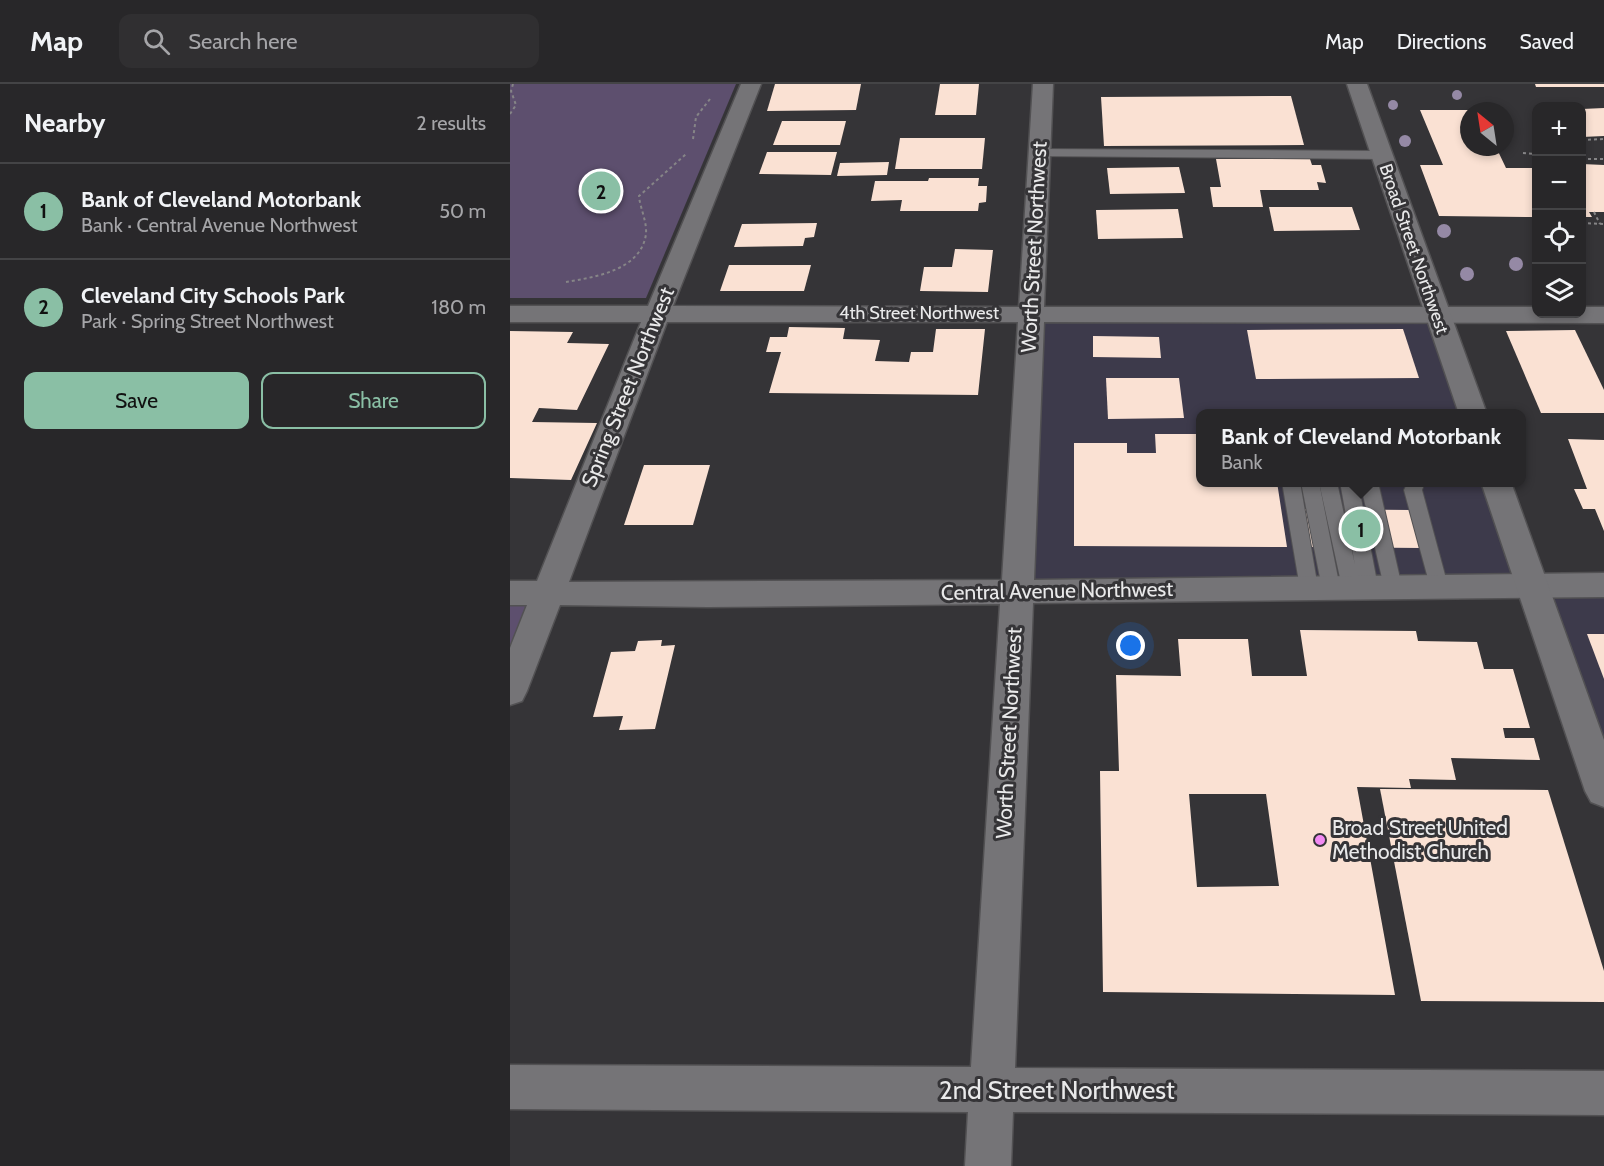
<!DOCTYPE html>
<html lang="en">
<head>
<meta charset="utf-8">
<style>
  :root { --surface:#282729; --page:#302f31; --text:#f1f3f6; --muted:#a5a5a8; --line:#444446; --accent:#8abfa5 }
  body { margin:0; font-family:Cabin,sans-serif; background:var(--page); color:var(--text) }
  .controls { position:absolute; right:18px; top:18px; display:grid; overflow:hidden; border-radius:12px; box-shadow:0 3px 9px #0003 }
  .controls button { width:54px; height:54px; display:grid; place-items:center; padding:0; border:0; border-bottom:2px solid var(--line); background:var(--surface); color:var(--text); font:30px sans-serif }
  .compass { position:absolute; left:950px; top:18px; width:54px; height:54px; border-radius:50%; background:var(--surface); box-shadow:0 3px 9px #0003; rotate:330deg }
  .you { position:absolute; left:621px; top:562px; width:21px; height:21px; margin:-15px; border:4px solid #fff; border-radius:50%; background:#1a73e8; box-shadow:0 0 0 9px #1a73e833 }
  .badge { display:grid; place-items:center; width:39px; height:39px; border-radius:50%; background:var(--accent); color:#111; font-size:20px; font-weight:700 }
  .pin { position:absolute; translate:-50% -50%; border:3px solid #fff; box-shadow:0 2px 6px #0006 }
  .popup { position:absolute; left:686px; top:325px; width:330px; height:78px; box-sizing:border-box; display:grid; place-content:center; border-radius:12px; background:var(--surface); filter:drop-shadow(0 2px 4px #0005); font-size:20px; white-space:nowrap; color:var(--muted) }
  .popup b { font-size:22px; color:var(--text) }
  .popup::after { content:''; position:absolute; left:50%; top:100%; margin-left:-12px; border:12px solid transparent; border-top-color:var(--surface) }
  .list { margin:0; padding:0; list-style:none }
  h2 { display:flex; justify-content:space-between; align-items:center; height:78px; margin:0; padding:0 24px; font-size:26px }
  h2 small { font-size:20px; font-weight:400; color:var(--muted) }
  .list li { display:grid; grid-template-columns:39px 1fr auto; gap:18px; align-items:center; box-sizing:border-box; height:96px; padding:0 24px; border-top:2px solid var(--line) }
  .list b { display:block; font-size:22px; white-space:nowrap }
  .list p { margin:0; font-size:20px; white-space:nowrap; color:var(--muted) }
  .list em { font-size:20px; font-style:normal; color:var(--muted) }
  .actions { display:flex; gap:12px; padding:18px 24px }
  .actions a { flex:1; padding:14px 0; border:2px solid var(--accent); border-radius:12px; text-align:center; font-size:21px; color:var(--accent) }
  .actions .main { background:var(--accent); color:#111 }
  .icon { flex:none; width:33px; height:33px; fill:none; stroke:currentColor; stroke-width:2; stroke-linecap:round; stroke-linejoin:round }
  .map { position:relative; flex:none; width:1094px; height:1082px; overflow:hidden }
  header { display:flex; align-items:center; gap:36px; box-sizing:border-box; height:84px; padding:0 30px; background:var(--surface); border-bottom:2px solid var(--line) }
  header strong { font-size:28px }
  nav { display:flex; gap:33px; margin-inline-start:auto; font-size:21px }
  .search { width:420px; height:54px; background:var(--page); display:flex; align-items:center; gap:15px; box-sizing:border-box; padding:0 21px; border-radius:12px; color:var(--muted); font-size:22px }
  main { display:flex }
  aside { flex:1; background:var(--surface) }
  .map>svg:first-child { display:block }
  .commercial { fill:#3d3a4b }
  .green { fill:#5d4f6e }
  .building { fill:#fae1d3; fill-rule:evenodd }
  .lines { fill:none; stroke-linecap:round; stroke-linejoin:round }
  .lane-casing { stroke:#525153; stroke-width:2 }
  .street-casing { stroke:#525153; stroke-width:3 }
  .secondary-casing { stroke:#525153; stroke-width:3 }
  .path { stroke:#868587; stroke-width:2; stroke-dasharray:3 3; stroke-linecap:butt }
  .lane { fill:#757477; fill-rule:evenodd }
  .street { fill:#757477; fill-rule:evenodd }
  .secondary { fill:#757477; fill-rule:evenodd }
  .tree { fill:#9589a5 }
  .poi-dot { fill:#f28af3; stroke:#353437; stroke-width:2 }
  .labels { text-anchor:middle; stroke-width:6; stroke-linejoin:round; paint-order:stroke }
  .far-street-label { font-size:18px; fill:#e9e9ea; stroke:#353437 }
  .street-label { font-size:21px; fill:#e9e9ea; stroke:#353437 }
  .poi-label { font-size:21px; fill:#e9e9ea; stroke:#353437; text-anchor:start }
  .near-street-label { font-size:26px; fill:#e9e9ea; stroke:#353437 }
</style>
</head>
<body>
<header>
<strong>Map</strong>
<div class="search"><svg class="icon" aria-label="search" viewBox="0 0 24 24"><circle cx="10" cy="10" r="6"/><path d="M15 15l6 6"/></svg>Search here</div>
<nav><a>Map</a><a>Directions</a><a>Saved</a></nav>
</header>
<main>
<aside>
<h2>Nearby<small>2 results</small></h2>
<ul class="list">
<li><span class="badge">1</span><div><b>Bank of Cleveland Motorbank</b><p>Bank · Central Avenue Northwest</p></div><em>50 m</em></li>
<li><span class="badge">2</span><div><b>Cleveland City Schools Park</b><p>Park · Spring Street Northwest</p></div><em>180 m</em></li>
</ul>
<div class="actions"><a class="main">Save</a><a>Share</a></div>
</aside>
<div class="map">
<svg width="1094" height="1082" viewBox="0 0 1094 1082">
  <rect width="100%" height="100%" fill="#353437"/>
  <path class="commercial" d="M521,230H926L963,329L690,330V398L986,399L1021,501H1094V707L1021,501L506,507Z"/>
  <g class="green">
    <path d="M0,0H226L136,214H0Z"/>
    <path d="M37,508L0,607V509Z"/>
  </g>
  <g class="building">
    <path d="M265,0H351L346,26L257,27Z"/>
    <path d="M430,0H469L466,31H425Z"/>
    <path d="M1025,0H1094V3H1026Z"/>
    <path d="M781,12L794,61L594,62L591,13Z"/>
    <path d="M1094,24V52L1072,53V25Z"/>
    <path d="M910,26H959V63H986L996,84H1026V133L929,132L910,81H933Z"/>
    <path d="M272,37H336L330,61H263Z"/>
    <path d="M390,54H475L472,85H385Z"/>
    <path d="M257,68H327L321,91L249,90Z"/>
    <path d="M706,75H800L802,81H811L816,99L807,98L809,106H750L753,123H703L700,103H711Z"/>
    <path d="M379,78L377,91L327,92L330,79Z"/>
    <path d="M1072,80L1094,81V128H1079L1082,133H1072Z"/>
    <path d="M669,83L675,109L600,110L597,84Z"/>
    <path d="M419,94H469L468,102H477L476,118L469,119L468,127H390L392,116L361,117L365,97H418Z"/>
    <path d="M759,123H842L850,146L764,147Z"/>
    <path d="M668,125L673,154L588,155L586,126Z"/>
    <path d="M307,139L304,153L295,154L293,162L224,163L232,140Z"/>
    <path d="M445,165L483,166L478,208L410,207L414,183H442Z"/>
    <path d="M219,181H301L294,207H210Z"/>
    <path d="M279,243L335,244L333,255L370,256L365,277L399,278L401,268H423L426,245H475L468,311L259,309L271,268H256L260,253H277Z"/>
    <path d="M893,245L909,294L746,295L737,246Z"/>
    <path d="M1065,246L1094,306V329H1031L996,247Z"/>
    <path d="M0,247L63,248L57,259L99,260L67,326L29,324L22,338L87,339L61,396L0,394Z"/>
    <path d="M583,252L649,253L651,274L583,273Z"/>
    <path d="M596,294H669L674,334L598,335Z"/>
    <path d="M645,350H690V398H767L777,463L564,462V359H617V369H646Z"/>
    <path d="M1058,355L1094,356V447L1085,425H1073L1064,405H1077Z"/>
    <path d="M134,381H200L183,441H114Z"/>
    <path d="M793,425L901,426L911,464L799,463Z"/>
    <path d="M790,546L906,547L908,557L967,558L974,585H1003L1020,644H993L995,654H1024L1030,676L941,674L946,696L899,695L901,704L847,703L885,911L593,908L590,687H609L606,591L671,592L668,555H738L742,592H797ZM679,710H756L769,802L687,803Z"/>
    <path d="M1077,550H1094V595Z"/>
    <path d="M152,556L151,562L165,561L145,645L109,646L113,632L83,633L101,568L125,567L128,557Z"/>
    <path d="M870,705L1038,706L1094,887V918L911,917Z"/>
  </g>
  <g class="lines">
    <g class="lane-casing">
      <g id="lane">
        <path d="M530,65L872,67L878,71L872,75L525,72L524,69Z"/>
        <path d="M772,398H790L808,504L806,509H792L790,504Z"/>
        <path d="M791,398H809L830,504L828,509H814L812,504Z"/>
        <path d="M809,398H827L845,481L830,398H848L868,503L866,508L859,510L850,504L841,510L834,508L832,503Z"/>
        <path d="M850,398H868L892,503L890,508H876L874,503Z"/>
        <path d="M898,398H915L912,406L938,502L936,507H922L920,502L894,406Z"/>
      </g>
    </g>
    <g class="street-casing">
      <path id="street" d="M231,0H251L163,222L509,223L523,0H543L534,223H1026V230H1072V223H1094V239L534,238L524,496L1094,489V513L523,519L505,984L1094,987V1031L503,1028L501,1082H455L458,1028L0,1025V981L461,983L490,520L198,523L50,521L17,607L12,617L0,621V564L17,521H0V497H27L131,238H0V222H138ZM157,238H508L492,496L59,498Z"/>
    </g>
    <g class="secondary-casing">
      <g id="secondary">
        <path d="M837,0H857L977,330H949Z"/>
        <path d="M971,398H1001L1094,656V723L1081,718L1075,707Z"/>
      </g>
    </g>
    <g class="path">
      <path d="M0,30L6,21L1,7L3,0"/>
      <path d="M183,55L186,33L200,15"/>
      <path d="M1072,56L1094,55"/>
      <path d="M1013,69L1026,70"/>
      <path d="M1072,75H1094"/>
      <path d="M1084,128L1090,140"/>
      <path d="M1024,133L1026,137"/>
      <path d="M1072,139L1094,140"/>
      <path d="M56,198C86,193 131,186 136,150C137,137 130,124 129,112L176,70"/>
    </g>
    <use href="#lane" class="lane"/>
    <use href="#street" class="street"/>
    <use href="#secondary" class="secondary"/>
  </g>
  <g class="tree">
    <circle cx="947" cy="11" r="5"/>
    <circle cx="883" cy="21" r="5"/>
    <circle cx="895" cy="57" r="6"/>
    <circle cx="934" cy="147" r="7"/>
    <circle cx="1006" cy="180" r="7"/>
    <circle cx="957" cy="190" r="7"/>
  </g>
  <circle class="poi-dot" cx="810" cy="756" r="6"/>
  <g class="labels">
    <g class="far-street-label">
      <text transform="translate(904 165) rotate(71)" y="6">Broad Street Northwest</text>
      <text x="409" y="235">4th Street Northwest</text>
    </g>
    <g class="street-label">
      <text transform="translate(524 163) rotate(-87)" y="7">Worth Street Northwest</text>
      <text transform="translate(118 303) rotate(-68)" y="7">Spring Street Northwest</text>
      <text transform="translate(547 507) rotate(-1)" y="7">Central Avenue Northwest</text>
      <text transform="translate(499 649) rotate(-87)" y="7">Worth Street Northwest</text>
    </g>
    <g class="poi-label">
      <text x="822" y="751">Broad Street United<tspan x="822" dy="24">Methodist Church</tspan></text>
    </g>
    <g class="near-street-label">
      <text x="547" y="1015">2nd Street Northwest</text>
    </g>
  </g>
</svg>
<div class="controls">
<button>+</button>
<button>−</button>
<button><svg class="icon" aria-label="locate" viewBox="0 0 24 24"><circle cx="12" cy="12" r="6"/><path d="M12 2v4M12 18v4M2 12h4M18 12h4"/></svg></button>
<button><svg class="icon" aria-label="layers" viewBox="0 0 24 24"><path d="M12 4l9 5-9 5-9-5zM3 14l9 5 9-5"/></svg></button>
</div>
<svg class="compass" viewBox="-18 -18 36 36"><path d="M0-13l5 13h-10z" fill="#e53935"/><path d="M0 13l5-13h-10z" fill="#a5a5a8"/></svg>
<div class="you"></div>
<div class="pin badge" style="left:851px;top:445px">1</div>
<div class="popup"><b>Bank of Cleveland Motorbank</b>Bank</div>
<div class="pin badge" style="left:91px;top:107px">2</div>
</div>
</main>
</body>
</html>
